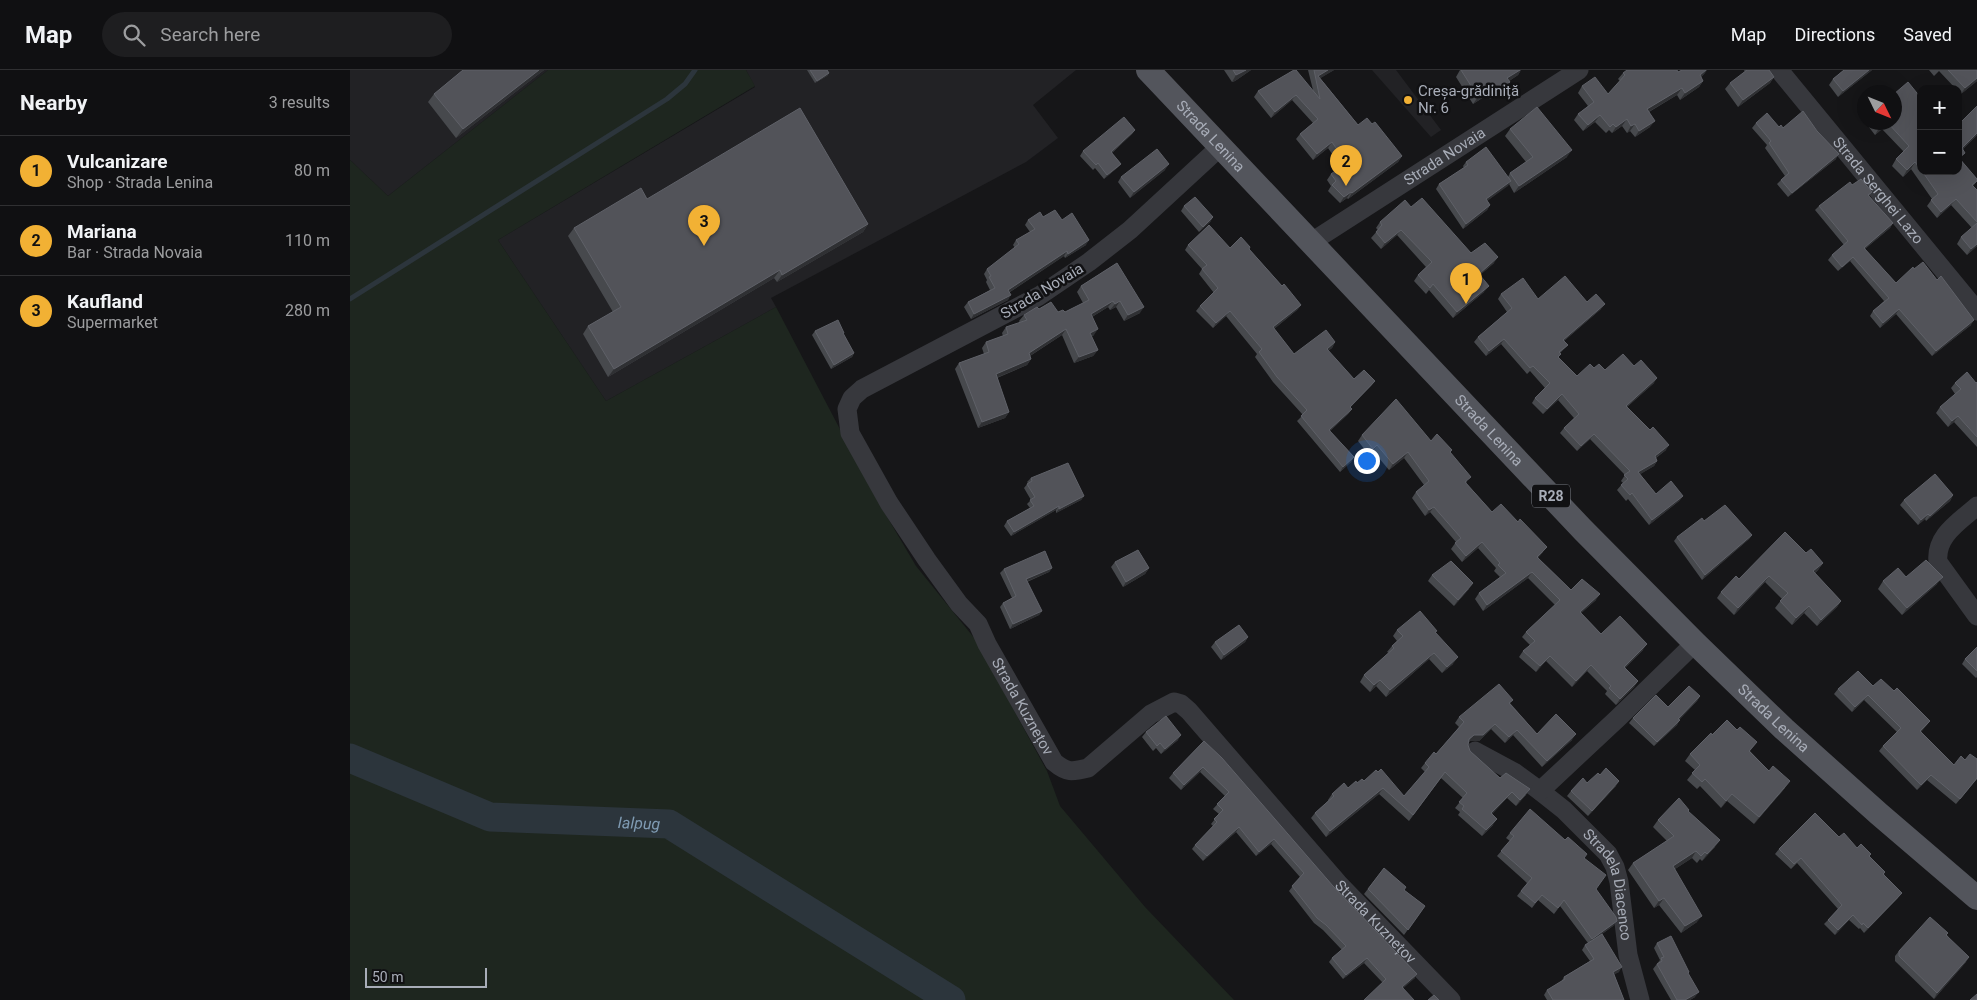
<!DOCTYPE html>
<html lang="en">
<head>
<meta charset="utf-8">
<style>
  :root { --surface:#101012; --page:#1e1e20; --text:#f1f3f6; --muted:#9c9d9f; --line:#303032; --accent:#f2b134 }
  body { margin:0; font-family:Roboto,sans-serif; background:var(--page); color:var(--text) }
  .controls { position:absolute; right:15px; top:15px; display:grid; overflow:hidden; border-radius:10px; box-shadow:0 5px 20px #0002 }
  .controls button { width:45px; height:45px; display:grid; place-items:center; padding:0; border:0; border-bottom:1px solid var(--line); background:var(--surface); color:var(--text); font:25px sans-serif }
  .compass { position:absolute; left:1507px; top:15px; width:45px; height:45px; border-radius:50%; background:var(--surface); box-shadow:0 5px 20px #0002; rotate:133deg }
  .scale { position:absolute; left:15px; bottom:12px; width:122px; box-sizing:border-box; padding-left:5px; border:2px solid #a8adb8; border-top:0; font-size:14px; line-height:18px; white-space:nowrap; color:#a8adb8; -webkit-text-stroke:4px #111113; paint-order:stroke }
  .you { position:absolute; left:1016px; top:390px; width:18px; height:18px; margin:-12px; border:4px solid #fff; border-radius:50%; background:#1a73e8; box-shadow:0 0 0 8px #1a73e833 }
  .badge { display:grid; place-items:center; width:32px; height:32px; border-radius:50%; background:var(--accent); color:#111; font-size:16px; font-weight:700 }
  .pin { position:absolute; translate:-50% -41px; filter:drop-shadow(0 1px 2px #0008) }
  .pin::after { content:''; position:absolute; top:26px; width:18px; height:15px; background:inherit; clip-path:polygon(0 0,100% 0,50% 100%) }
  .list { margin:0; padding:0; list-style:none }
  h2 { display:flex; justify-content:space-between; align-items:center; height:65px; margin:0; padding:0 20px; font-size:21px }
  h2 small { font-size:16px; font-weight:400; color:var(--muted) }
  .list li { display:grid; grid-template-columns:32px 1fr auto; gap:15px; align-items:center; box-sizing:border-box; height:70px; padding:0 20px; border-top:1px solid var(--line) }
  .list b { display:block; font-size:19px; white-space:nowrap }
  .list p { margin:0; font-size:16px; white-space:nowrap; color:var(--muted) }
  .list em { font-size:16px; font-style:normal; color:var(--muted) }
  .icon { flex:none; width:28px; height:28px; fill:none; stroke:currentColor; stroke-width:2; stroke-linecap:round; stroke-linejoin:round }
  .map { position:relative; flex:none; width:1627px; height:930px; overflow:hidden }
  header { display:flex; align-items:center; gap:30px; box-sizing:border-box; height:70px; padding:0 25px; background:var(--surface); border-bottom:1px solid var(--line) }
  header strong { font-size:24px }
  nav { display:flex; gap:28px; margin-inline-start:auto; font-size:18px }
  .search { width:350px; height:45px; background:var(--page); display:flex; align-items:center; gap:12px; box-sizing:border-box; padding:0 18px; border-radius:28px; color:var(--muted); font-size:19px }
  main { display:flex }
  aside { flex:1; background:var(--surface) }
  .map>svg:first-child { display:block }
  .built { fill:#222225 }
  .green { fill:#1e261f }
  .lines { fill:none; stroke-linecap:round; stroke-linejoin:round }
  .stream { stroke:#2c353c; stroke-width:5 }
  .river { stroke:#2c353c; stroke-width:29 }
  .minor { stroke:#37383d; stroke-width:19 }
  .major { stroke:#53555c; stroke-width:24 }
  .wall { fill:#47494d }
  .shaded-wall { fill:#2f3033 }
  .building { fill:#525359; stroke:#5f6168 }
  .poi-dot { fill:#f2b134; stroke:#111113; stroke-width:2 }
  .labels { text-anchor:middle; stroke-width:5; stroke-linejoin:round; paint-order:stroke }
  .shield { fill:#111113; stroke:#7b7e86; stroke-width:1 }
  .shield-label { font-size:14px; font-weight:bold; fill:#a8adb8 }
  .poi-label { font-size:15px; fill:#a8adb8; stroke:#111113; text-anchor:start }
  .street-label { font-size:15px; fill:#a8adb8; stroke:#111113 }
  .water-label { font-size:16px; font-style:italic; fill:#7f9bb3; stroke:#111113 }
</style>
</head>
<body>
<header>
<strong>Map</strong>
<div class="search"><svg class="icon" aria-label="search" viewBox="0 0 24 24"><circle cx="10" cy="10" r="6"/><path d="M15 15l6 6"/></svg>Search here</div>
<nav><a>Map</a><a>Directions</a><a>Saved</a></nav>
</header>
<main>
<aside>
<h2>Nearby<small>3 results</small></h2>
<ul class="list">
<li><span class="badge">1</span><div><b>Vulcanizare</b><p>Shop · Strada Lenina</p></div><em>80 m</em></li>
<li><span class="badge">2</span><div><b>Mariana</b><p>Bar · Strada Novaia</p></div><em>110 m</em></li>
<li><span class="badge">3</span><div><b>Kaufland</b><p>Supermarket</p></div><em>280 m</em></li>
</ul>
</aside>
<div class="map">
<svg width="1627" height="930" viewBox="0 0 1627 930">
  <rect width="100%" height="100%" fill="#161618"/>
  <g class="built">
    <path d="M0,0H198L38,126L0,90Z"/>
    <path d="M396,0H726L683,35L708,68L676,92L421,228L426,237L256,331L148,170L405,17Z"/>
    <path d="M1022,0H1046L1091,60L1081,67Z"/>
  </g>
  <path class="green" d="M198,0H396L405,16L148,170L256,331L426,237L526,428L566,496L625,569L697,701L710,736L795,837L884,930H0V90L38,126Z"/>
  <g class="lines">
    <path class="stream" d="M0,229L317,29L335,14L345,0"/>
    <path class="river" id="s1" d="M0,688L140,747L319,754L601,930"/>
    <g class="minor">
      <path id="s2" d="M1429,0L1627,241"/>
      <path id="s3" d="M870,77L780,160L739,192L689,226L512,319L502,328L497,339L500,363L539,433L577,490L609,534L628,554L637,574L704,692C717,703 722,702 738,698L801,644L824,632L831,634L839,641L988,813L1101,930"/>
      <path id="s4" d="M960,173L1229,0"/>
      <path d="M1627,436C1609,452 1585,466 1588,492L1627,546"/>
      <path id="s5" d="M1125,681L1164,702L1190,721L1214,740L1258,784L1265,797L1269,812L1278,885L1290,930"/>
      <path d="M1190,721L1268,648L1345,573"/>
    </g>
    <path class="major" id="s6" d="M798,0L1233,460L1345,573L1434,659L1529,744L1627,828"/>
  </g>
  <g class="wall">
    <path d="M113,0H194L106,68L78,32L84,24Z"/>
    <path d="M457,0H477L479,3L477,6L465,13Z"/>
    <path d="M874,0H901L885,11L882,12Z"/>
    <path d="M958,0H984L970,8L1008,55L1022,54L1052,86L1048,92L998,129L997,128L990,133L978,121L981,116L977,110L981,104L991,97L978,78L963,90L946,69L950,64L963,53L942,30L921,48L904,27L908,21L963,20Z"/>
    <path d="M1110,0H1171L1168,5L1159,11L1160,12L1155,20L1140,29L1137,25L1123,34L1106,7Z"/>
    <path d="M1332,0H1357L1354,4L1351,7L1353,11L1349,17L1330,30L1327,25L1299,42L1300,57L1285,67L1280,61L1277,63L1272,56L1262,63L1259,60L1256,63L1245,52L1233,61L1224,50L1228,44L1238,36L1228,23L1232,16L1258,24L1270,11L1268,9L1273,3L1328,2Z"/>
    <path d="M1394,0H1419L1424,7L1420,13L1388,37L1375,19L1380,13L1395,2Z"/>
    <path d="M1494,0H1522L1488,27L1479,15L1483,9Z"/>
    <path d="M1579,0H1627V11L1611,24L1608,21V19H1606L1589,1L1584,6Z"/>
    <path d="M1571,28V101H1608V55L1627,36V65L1613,79L1610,89L1627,111L1623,116L1627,120V176L1617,185L1607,174L1611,167L1622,158L1601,135L1587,148L1577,136L1582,129L1561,99L1553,107L1542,96L1546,89L1554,82L1532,59L1525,65L1515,52H1544Z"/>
    <path d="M1406,53L1433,58L1486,89L1438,127L1427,114L1435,106L1415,78L1417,75L1402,58Z"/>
    <path d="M1160,59L1217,87L1164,123L1159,114L1137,131L1140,135L1137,140L1113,159L1086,119L1089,114L1114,98L1113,96L1116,92L1158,107L1160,103L1176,92L1155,66Z"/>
    <path d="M785,60L782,64L762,83L771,94L767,98L754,109L745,98L743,100L730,86L733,81Z"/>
    <path d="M815,100L780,128L768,112L771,107Z"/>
    <path d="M1502,115L1522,122L1519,126L1543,153L1540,158L1515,179L1546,213L1621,255L1582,286L1546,244L1530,258L1520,246L1523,241L1534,231L1500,191L1488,201L1478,190L1482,185L1494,175L1465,140L1469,136Z"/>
    <path d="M297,129L518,154L513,162L427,212L424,208L258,307L233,264L238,256L263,242L218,166L224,158Z"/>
    <path d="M834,136L863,147L860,152L849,162L831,141Z"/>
    <path d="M1061,137L1121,183L1144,193L1130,205L1134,222L1103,248L1079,220L1076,224L1064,211L1068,205L1076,197L1047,165L1031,179L1021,168L1028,160L1026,158L1030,152Z"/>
    <path d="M693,147L712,150L736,175L715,188L714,186L660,222L658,230L621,249L614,237L618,232L640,220L636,212L637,210L634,204L637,199L665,178L663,175L666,170L680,162L675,155L678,150Z"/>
    <path d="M838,175L899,179L932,216L951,235L947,240L924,259L944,284L985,272L982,278L978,281L1004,309L1025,311L1021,316L1000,337L1002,339L998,344L980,361L1004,387L1001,392L990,402L947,351L953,345L923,312L905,287L907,284L876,246L863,258L846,241L850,236L864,223L849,204L852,199L835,180Z"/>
    <path d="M767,193L790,243L774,251L766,237L760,240L758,237L742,247L744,265L741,267L748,280L743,286L724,293L712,265L680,286L681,289L677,295L647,308L659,342L655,348L628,358L605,299L609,293L634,284L632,278L636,272L653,266L652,263L656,257L670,253L669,251L674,245L708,242H715L733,233L727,222L731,216Z"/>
    <path d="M1151,224L1188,229L1237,232L1251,239L1214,271L1218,275L1210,283L1208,288L1227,306L1244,298L1255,300L1284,296L1304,313L1277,337L1316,380L1306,388L1307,391L1304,396L1290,404L1306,424L1333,426L1329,431L1299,455L1278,429L1276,431L1267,420L1273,413L1271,411L1275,405L1240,369L1227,381L1210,363L1214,358L1224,348L1208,330L1193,344L1182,333L1185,328L1195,318L1180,301L1177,304L1151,274L1136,286L1124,272L1128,267L1157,242L1148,229Z"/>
    <path d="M465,261L494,263L493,264L504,283L502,287L481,299L462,265Z"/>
    <path d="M1627,312V377L1604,352L1598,357L1586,343L1590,337L1605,324L1601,318L1605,313H1626Z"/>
    <path d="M1012,365L1081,371L1100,382L1117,412L1116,413L1142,442L1193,482L1188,488L1221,520L1246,530L1231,543L1251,564L1293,580L1275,598L1288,611L1284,617L1266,635L1255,624L1257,621L1237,601L1222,617L1196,591L1186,602L1169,587L1173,581L1180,575L1172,567L1176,562L1205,535L1178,508L1133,541L1125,529L1129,523L1150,507L1144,501L1146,498L1128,478L1112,492L1101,479L1106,472L1080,442L1075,446L1062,428L1066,422L1074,415L1054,388L1039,400L1023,381L1019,385L1008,371Z"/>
    <path d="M681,408L734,426L731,430L706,443V440L661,466L654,456L657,451L680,438L677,434L681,430L674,418L678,413L677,412Z"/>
    <path d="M1603,425L1600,431L1576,451L1575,449L1568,455L1550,435L1554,430Z"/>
    <path d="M1402,465L1399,469L1352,510L1324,471L1327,467Z"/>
    <path d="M1456,483L1473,493L1468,500L1465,503L1491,531L1487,537L1467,556L1454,543L1442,555L1425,538L1432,529L1415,512L1384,545L1367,528L1371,522L1389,509Z"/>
    <path d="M765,492L799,498L795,504L773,517L761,497Z"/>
    <path d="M702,498L699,502L677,512L692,541L689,545L660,559L650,537L653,533L662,528L650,503L654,499Z"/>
    <path d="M1082,505L1119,519L1104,536L1078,511Z"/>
    <path d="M1556,507L1587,514L1552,545L1528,519L1533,511Z"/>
    <path d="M1047,560L1086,563L1103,594L1092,603L1079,589L1036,627L1026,616L1020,622L1010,612L1014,605L1039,583L1037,582L1042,576L1047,571L1043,566Z"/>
    <path d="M898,567L895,572L871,590L861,577L865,572Z"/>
    <path d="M1627,577V607L1626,608L1612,594L1615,589Z"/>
    <path d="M1523,616L1544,621L1580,651L1576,656L1571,662L1604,695L1627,709L1606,734L1577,710L1567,720L1529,681L1533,676L1547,662L1514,630L1502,642L1484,624L1488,619Z"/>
    <path d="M1350,626L1347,631L1329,650L1327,655L1304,676L1279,653L1283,648Z"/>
    <path d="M1163,630L1160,633L1187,664L1222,670L1192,697L1163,665L1155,673L1141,659L1129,671H1120L1119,672L1118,675L1120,681L1150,708L1176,725L1166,736L1157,728L1142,744L1143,755L1132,766L1108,745L1110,742L1105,738L1113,728L1091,708L1059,751L1029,724L976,767L961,748L965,743L978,731V730L982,724L998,718L1007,713L1014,711L1054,726L1075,702L1071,698L1075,693L1086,684L1109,657L1105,653L1109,647Z"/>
    <path d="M1387,660L1407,672L1400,681L1435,718L1404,754L1377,731L1371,738L1350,716L1347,719L1337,710L1345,700L1335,691L1340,684L1362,665Z"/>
    <path d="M796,662L828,670L811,684L806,678L803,681L792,667Z"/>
    <path d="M854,671L983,816L1067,904L1064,909L1032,912L1014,893L993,909L979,892L982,888L992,880L973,860L964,853L939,821L950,807L921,774L906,786L886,762L853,791L842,779L845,775L863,756L861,754L869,744L863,739L875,726L850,702L831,720L819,708L823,703Z"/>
    <path d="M1237,713L1266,716L1238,746L1217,726L1221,721Z"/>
    <path d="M1338,741L1365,777L1352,791L1350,789L1347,793L1342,788L1325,799L1347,852L1331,863L1309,835L1304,838L1278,800L1283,793L1317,771L1303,757L1308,750Z"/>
    <path d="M1160,763L1234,789L1246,819L1267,851L1263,856L1252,864L1269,902L1264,904L1274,930H1197L1194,925L1197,920L1211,912L1214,907L1240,891L1232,880L1235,875L1238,873L1210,836L1204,844L1188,830L1182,838L1167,826L1177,813L1147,786L1160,771L1156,768Z"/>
    <path d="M1489,767L1507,778L1521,784L1519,786L1535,802L1534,804L1548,828L1514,863L1510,858L1509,859L1499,850L1485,865L1474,854L1478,850L1488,839L1447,793L1441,799L1425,784L1429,779Z"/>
    <path d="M1034,798L1054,820L1075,836L1054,865L1014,824Z"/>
    <path d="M1597,865L1616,892L1584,929L1545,891V886L1549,881Z"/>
    <path d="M1307,873L1339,902L1338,904L1345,927L1340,930H1321L1303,899L1310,890L1304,878Z"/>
  </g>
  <g class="shaded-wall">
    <path d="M189,0H194L106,68L113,59Z"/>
    <path d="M896,0H901L885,11L882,12L886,5Z"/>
    <path d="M978,0H984L966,11L968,6Z"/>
    <path d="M1170,0H1171L1168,5L1152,16L1157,8Z"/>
    <path d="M1355,0H1357L1354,4L1345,12L1350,5Z"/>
    <path d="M1519,0H1522L1488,27L1493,21Z"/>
    <path d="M479,3L477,6L465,13L467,11Z"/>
    <path d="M1424,7L1420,13L1388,37L1393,30Z"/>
    <path d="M1627,8V11L1611,24L1615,18Z"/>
    <path d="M1353,11L1349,17L1330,30L1335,23Z"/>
    <path d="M1160,12L1155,20L1140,29L1145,21Z"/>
    <path d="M1143,17L1137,25L1123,34L1128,27Z"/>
    <path d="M1332,18L1327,25L1293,45L1297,39Z"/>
    <path d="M946,25L942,30L921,48L925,42Z"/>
    <path d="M1250,45L1245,52L1233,61L1238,55Z"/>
    <path d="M1277,49L1272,56L1262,63L1266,57Z"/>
    <path d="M1305,51L1300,57L1285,67L1289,61Z"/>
    <path d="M1536,52L1532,59L1525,65L1529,58Z"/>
    <path d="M1285,54L1280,61L1277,63L1281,56Z"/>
    <path d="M785,60L782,64L758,86L761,82Z"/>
    <path d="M1627,63V65L1608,84L1612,78Z"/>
    <path d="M982,72L978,78L963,90L967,84Z"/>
    <path d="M1222,80L1217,87L1164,123L1169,116Z"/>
    <path d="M1489,84L1486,89L1438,127L1442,123Z"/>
    <path d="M1052,86L1048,92L998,129L1002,123Z"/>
    <path d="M1565,92L1561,99L1553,107L1557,100Z"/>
    <path d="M771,94L767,98L754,109L757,105Z"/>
    <path d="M819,94L815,100L780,128L784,122Z"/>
    <path d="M1161,111L1158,116L1133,134L1136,129Z"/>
    <path d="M1001,122L997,128L990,133L994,127Z"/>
    <path d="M1606,129L1601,135L1587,148L1591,142Z"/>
    <path d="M1140,135L1137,140L1113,159L1116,154Z"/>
    <path d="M863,147L860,152L849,162L853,157Z"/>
    <path d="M1543,153L1540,158L1510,183L1514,178Z"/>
    <path d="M518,154L513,162L427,212L432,205Z"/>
    <path d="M1051,160L1047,165L1031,179L1035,173Z"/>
    <path d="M739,170L736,175L715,188L718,184Z"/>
    <path d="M1627,174V176L1617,185L1621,179Z"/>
    <path d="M717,181L714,186L655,225L658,220Z"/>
    <path d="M1148,187L1144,193L1124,210L1129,204Z"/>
    <path d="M1503,187L1500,191L1488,201L1492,197Z"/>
    <path d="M430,200L424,208L258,307L264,299Z"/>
    <path d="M1139,216L1134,222L1103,248L1107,242Z"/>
    <path d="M661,225L658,230L621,249L624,244Z"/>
    <path d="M763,231L758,237L737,250L741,244Z"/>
    <path d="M770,231L766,237L760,240L765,234Z"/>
    <path d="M1255,234L1251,239L1209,275L1213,270Z"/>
    <path d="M951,235L947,240L919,263L923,257Z"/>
    <path d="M794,237L790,243L774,251L778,245Z"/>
    <path d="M1549,239L1546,244L1530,258L1533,253Z"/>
    <path d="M880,241L876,246L863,258L866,253Z"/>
    <path d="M1624,250L1621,255L1582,286L1586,281Z"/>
    <path d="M716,259L712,265L675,289L679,283Z"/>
    <path d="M748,259L744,265L736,270L740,263Z"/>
    <path d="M1154,269L1151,274L1136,286L1139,281Z"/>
    <path d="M985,272L982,278L973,284L977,279Z"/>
    <path d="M748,280L743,286L724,293L729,287Z"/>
    <path d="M504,283L502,287L481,299L484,295Z"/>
    <path d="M681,289L677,295L641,310L646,304Z"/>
    <path d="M1307,308L1304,313L1272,341L1276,336Z"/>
    <path d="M1025,311L1021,316L996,342L1000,337Z"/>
    <path d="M1212,324L1208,330L1193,344L1197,339Z"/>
    <path d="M1002,339L998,344L976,365L979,360Z"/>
    <path d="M659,342L655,348L628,358L632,352Z"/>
    <path d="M1608,346L1604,352L1598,357L1602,351Z"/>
    <path d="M1244,364L1240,369L1227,381L1231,376Z"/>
    <path d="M1027,375L1023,381L1019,385L1023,379Z"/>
    <path d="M1319,375L1316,380L1301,391L1305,386Z"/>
    <path d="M1058,382L1054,388L1039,400L1043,394Z"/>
    <path d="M1004,387L1001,392L990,402L993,397Z"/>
    <path d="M1307,391L1304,396L1284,408L1288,402Z"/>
    <path d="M1603,425L1600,431L1576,451L1580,446Z"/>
    <path d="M734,426L731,430L706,443L709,439Z"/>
    <path d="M1333,426L1329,431L1299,455L1302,450Z"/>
    <path d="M709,436L706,440L661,466L664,462Z"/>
    <path d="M1084,437L1080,442L1075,446L1079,440Z"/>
    <path d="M1578,444L1575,449L1568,455L1571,450Z"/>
    <path d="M1402,465L1399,469L1352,510L1355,505Z"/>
    <path d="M1132,472L1128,478L1112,492L1116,486Z"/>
    <path d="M1197,477L1193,482L1183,493L1187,487Z"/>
    <path d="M1473,493L1468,500L1459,508L1463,501Z"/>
    <path d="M702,498L699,502L673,513L676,509Z"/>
    <path d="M799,498L795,504L773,517L776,512Z"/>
    <path d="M1182,502L1178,508L1133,541L1137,535Z"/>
    <path d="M1419,506L1415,512L1384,545L1388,538Z"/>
    <path d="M1593,507L1587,514L1552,545L1557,538Z"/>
    <path d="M1123,513L1119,519L1104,536L1108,530Z"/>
    <path d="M1250,524L1246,530L1226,548L1230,542Z"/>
    <path d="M1491,531L1487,537L1467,556L1471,550Z"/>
    <path d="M1459,536L1454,543L1442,555L1446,548Z"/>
    <path d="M692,541L689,545L660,559L663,554Z"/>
    <path d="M898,567L895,572L871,590L874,585Z"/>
    <path d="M1297,574L1293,580L1270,602L1274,597Z"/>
    <path d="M1084,583L1079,589L1036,627L1040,620Z"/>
    <path d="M1200,586L1196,591L1186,602L1190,596Z"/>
    <path d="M1108,587L1103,594L1092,603L1097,597Z"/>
    <path d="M1241,595L1237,601L1222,617L1226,611Z"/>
    <path d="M1030,610L1026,616L1020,622L1024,615Z"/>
    <path d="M1288,611L1284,617L1266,635L1270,629Z"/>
    <path d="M1518,625L1514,630L1502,642L1505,637Z"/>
    <path d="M1350,626L1347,631L1325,654L1328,649Z"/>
    <path d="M1330,650L1327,655L1304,676L1307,672Z"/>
    <path d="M1580,651L1576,656L1566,666L1570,661Z"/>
    <path d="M1145,654L1141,659L1129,671H1120L1115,675L1124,665Z"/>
    <path d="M1167,660L1163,665L1155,673L1159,667Z"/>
    <path d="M1226,664L1222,670L1192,697L1197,691Z"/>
    <path d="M831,665L828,670L811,684L815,679Z"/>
    <path d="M853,697L850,702L831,720L834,715Z"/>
    <path d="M1581,705L1577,710L1567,720L1571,715Z"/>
    <path d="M1269,711L1266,716L1238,746L1242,741Z"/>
    <path d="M1440,711L1435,718L1404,754L1409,747Z"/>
    <path d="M1033,718L1029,724L976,767L980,761Z"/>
    <path d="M1180,719L1176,725L1166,736L1170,730Z"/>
    <path d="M1162,722L1157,728L1137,749L1141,743Z"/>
    <path d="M1382,724L1377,731L1371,738L1376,731Z"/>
    <path d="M1147,749L1143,755L1132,766L1136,760Z"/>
    <path d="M889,757L886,762L853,791L857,786Z"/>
    <path d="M924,769L921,774L906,786L909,782Z"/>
    <path d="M1370,770L1365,777L1352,791L1357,784Z"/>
    <path d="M1346,781L1342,788L1319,803L1323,796Z"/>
    <path d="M1552,823L1548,828L1514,863L1518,858Z"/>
    <path d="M1314,828L1309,835L1304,838L1309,831Z"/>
    <path d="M1503,845L1499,850L1485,865L1488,860Z"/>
    <path d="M1352,846L1347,852L1331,863L1335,856Z"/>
    <path d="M1267,851L1263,856L1238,874L1242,869Z"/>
    <path d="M1619,887L1616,892L1584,929L1587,923Z"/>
    <path d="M1017,888L1014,893L993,909L996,905Z"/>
    <path d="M1272,897L1269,902L1260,907L1263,902Z"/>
    <path d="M1067,904L1064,909L1049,922L1052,917Z"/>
    <path d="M1349,922L1345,927L1340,930H1335Z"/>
  </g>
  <g class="building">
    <path d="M113,0H189L113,59L84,24Z"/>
    <path d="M460,0H477L479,3L467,11Z"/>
    <path d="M883,0H896L886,5Z"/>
    <path d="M944,0H946L970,29L964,0H978L968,6L1008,55L1017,48L1022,54L1025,52L1052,86L1002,123L1001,122L994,127L982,115L986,111L981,104L996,93L982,72L967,84L950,64L968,49L946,25L925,42L908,21Z"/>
    <path d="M1111,0H1170L1157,8L1160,12L1145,21L1143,17L1128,27Z"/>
    <path d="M1277,0H1327L1328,2L1332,0H1356L1350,5L1353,11L1335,23L1332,18L1297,39L1305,51L1289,61L1285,54L1281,56L1277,49L1266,57L1263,54L1260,57L1250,45L1238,55L1228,44L1244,32L1232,16L1245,7L1258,24L1275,5L1273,3Z"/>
    <path d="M1397,0H1419L1424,7L1393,30L1380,13Z"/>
    <path d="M1494,0H1519L1493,21L1483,9Z"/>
    <path d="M1598,0H1627V8L1615,18Z"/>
    <path d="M1558,12L1571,28V100L1565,92L1557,100L1546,89L1559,76L1537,52H1544V24Z"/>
    <path d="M1627,36V63L1612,78L1615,83L1609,88L1627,109V111L1622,115L1627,120V152L1606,129L1591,142L1581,130L1588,124L1572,101H1608V55Z"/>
    <path d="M1187,37L1222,80L1169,116L1160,103L1183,87L1160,59Z"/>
    <path d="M450,38L518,154L432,205L430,200L264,299L238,256L271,237L224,158L291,118L297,129Z"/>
    <path d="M1453,41L1467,61L1489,84L1442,123L1431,110L1439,103L1419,73L1421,71L1406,53L1417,43L1429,57L1431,55L1433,58Z"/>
    <path d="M774,47L785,60L761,82L771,94L757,105L748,93L746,95L733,81Z"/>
    <path d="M1525,52H1536L1529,58Z"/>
    <path d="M1136,77L1161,111L1136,129L1140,135L1116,154L1089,114L1118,95L1116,92Z"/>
    <path d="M807,79L819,94L784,122L771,107Z"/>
    <path d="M1511,109L1522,122L1518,125L1543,153L1514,178L1546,213L1563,197L1564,199L1573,192L1587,210L1591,206L1624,250L1586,281L1549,239L1533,253L1523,241L1539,228L1503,187L1492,197L1482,185L1498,171L1469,136L1500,112L1502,115Z"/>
    <path d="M845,127L863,147L853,157L834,136Z"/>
    <path d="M1072,128L1121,183L1135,173L1148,187L1129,204L1139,216L1107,242L1083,214L1080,218L1068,205L1082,192L1051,160L1035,173L1026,162L1032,155L1030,152L1055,130L1061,137Z"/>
    <path d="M705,140L712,150L722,143L739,170L718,184L717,181L658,220L661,225L624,244L618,232L645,218L639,207L641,206L637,199L669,174L666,170L685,159L678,150L690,142L693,147Z"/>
    <path d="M1627,153V174L1621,179L1611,167Z"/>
    <path d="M859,155L880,178L891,167L900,177L899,179L932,216L934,214L951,235L923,257L944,284L976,260L985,272L977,279L1004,309L1014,300L1025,311L1000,337L1002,339L979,360L1004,387L993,397L951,346L957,340L927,307L909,282L912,279L880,241L866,253L850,236L868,218L852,199L857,195L838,175Z"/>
    <path d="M767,193L794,237L778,245L770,231L765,234L763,231L741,244L748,259L740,263L748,280L729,287L716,259L679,283L681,289L646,304L659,342L632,352L609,293L639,282L636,272L658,264L656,257L677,250L674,245L687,237L689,239L701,232L708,242L713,240L715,242L739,230L731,216Z"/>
    <path d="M1215,206L1237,232L1246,224L1255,234L1213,270L1218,275L1209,282L1211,284L1208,287L1227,306L1240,294L1244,298L1249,294L1255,300L1273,284L1284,296L1291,290L1307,308L1276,336L1300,360L1303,357L1319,375L1305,386L1307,391L1288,402L1306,424L1321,411L1333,426L1302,450L1282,423L1280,425L1271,415L1278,409L1274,405L1280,401L1244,364L1231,376L1214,358L1229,344L1212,324L1197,339L1185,328L1200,313L1183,296L1180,298L1154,269L1139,281L1128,267L1162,238L1151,224L1173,208L1188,229Z"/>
    <path d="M488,250L494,263H493L504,283L484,295L465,261Z"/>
    <path d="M1617,302L1626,313L1627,312V367L1608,346L1602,351L1590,337L1611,319L1605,313Z"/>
    <path d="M1046,329L1081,371L1087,364L1102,380L1100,382L1121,407L1115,412L1142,442L1151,434L1168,452L1170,449L1197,477L1187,487L1221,520L1232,509L1250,524L1230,542L1251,564L1270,546L1297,574L1274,597L1288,611L1270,629L1259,618L1261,616L1241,595L1226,611L1200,586L1190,596L1173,581L1185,571L1176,562L1210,530L1182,502L1137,535L1129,523L1156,503L1148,495L1150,493L1132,472L1116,486L1105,473L1111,468L1084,437L1079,440L1066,422L1079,411L1058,382L1043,394L1027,375L1023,379L1012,365Z"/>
    <path d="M718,393L734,426L709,439V436L664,462L657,451L684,436L680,430L685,427L677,414L682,411L681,408Z"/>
    <path d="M1585,404L1603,425L1580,446L1578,444L1571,450L1554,430Z"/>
    <path d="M1375,435L1402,465L1355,505L1327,467L1352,448L1354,451Z"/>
    <path d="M1435,462L1456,483L1461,479L1473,493L1463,501L1491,531L1471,550L1459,536L1446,548L1430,531L1438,523L1419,506L1388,538L1371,522L1386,506L1389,509Z"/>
    <path d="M788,480L799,498L776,512L765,492Z"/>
    <path d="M695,481L702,498L676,509L692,541L663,554L653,533L666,526L654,499Z"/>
    <path d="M1576,490L1593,507L1557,538L1533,511L1548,498L1556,507Z"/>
    <path d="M1101,491L1123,513L1108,530L1082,505Z"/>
    <path d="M1070,541L1087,561L1085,562L1108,587L1097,597L1084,583L1040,620L1030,610L1024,615L1014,605L1044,578L1042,576L1053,566L1047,560Z"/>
    <path d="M889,555L898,567L874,585L865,572Z"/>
    <path d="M1627,577V601L1615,589Z"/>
    <path d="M1508,601L1523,616L1531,609L1544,621L1547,618L1580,651L1570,661L1604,695L1611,686L1615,690L1620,684L1627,689V708L1610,729L1581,705L1571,715L1533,676L1551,658L1518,625L1505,637L1488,619Z"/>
    <path d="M1149,614L1163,630L1159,633L1187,664L1206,644L1226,664L1197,691L1167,660L1159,667L1145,654L1133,665H1124L1119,669L1118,675L1120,681L1150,708L1156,703L1180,719L1170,730L1162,722L1141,743L1147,749L1136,760L1112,739L1114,736L1109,732L1117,723L1095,702L1063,745L1033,718L980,761L965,743L984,726L982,724L994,713L998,718L1006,711L1007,713L1012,709L1014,711L1026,700L1028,702L1031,699L1054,726L1079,697L1075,693L1084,682L1086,684L1114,652L1109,647Z"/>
    <path d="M1339,616L1350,626L1328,649L1330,650L1307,672L1283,648L1306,625L1318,637Z"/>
    <path d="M816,646L831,665L815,679L810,673L807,676L796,662Z"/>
    <path d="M1377,650L1387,660L1390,657L1407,672L1399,681L1419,701L1423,696L1440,711L1409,747L1382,724L1376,731L1355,709L1352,712L1342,703L1350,695L1340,684L1361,663L1362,665Z"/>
    <path d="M854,671L872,688L983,816L1067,904L1052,917L1064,930H1014L1036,909L1017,888L996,905L982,888L996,876L976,855L967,848L942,816L954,803L924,769L909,782L889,757L857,786L845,775L867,752L864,749L873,740L867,734L879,722L853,697L834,715L823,703Z"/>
    <path d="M1256,698L1269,711L1242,741L1221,721L1233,708L1237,713L1248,703L1250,705Z"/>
    <path d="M1329,728L1339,740L1338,741L1370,770L1357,784L1355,782L1351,786L1346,781L1323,796L1352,846L1335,856L1314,828L1309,831L1283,793L1324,766L1308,750Z"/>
    <path d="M1180,739L1215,770L1218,767L1237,784L1234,788L1256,805L1246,819L1266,847L1267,851L1242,869L1214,830L1208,838L1192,825L1185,833L1171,821L1182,808L1151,781L1164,766L1160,763Z"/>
    <path d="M1465,743L1489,767L1494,763L1507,778L1511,774L1521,784L1519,786L1535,802L1533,804L1552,823L1518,858L1513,853L1512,855L1503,845L1488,860L1478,850L1492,835L1451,788L1444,794L1429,779Z"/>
    <path d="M1034,798L1056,817L1054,820L1075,836L1058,860L1018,819Z"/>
    <path d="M1580,847L1598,863L1596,865L1619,887L1587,923L1549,886V881Z"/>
    <path d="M1252,864L1272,897L1263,902L1274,930H1203L1197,920L1215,909L1214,907L1244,889L1235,875Z"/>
    <path d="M1321,866L1339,902L1338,903L1349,922L1335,930H1327L1307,894L1312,891L1311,888L1314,887L1307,873Z"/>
    <path d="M1627,924V930H1620Z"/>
    <path d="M1084,925L1089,930H1078Z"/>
  </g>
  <circle class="poi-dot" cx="1058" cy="30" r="5"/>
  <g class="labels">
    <rect class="shield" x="1182" y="414.5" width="38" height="23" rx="4"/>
    <g class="shield-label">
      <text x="1201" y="431">R28</text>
    </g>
    <g class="poi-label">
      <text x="1068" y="26">Creșa-grădiniță<tspan x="1068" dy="17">Nr. 6</tspan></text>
    </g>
    <g class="street-label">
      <text dy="5" stroke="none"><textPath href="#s6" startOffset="91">Strada Lenina</textPath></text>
      <text dy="5" stroke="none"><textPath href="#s4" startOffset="160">Strada Novaia</textPath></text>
      <text dy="5" stroke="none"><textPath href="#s2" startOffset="156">Strada Serghei Lazo</textPath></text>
      <text transform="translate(692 221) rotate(-31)" y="5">Strada Novaia</text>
      <text dy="5" stroke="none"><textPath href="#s6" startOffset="496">Strada Lenina</textPath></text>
      <text dy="5" stroke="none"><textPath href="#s3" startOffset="809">Strada Kuznețov</textPath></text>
      <text dy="5" stroke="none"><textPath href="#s6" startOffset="901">Strada Lenina</textPath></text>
      <text dy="5" stroke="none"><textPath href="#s5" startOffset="198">Stradela Diacenco</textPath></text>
      <text dy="5" stroke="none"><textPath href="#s3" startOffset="1318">Strada Kuznețov</textPath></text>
    </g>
    <g class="water-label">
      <text dy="6" stroke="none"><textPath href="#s1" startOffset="301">Ialpug</textPath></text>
    </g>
  </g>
</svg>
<div class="controls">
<button>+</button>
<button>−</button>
</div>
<svg class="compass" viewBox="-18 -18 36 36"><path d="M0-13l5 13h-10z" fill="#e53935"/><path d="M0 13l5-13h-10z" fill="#9c9d9f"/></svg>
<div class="scale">50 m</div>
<div class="you"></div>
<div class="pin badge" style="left:1116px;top:234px">1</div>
<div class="pin badge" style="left:996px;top:116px">2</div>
<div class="pin badge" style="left:354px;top:176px">3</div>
</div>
</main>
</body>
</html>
